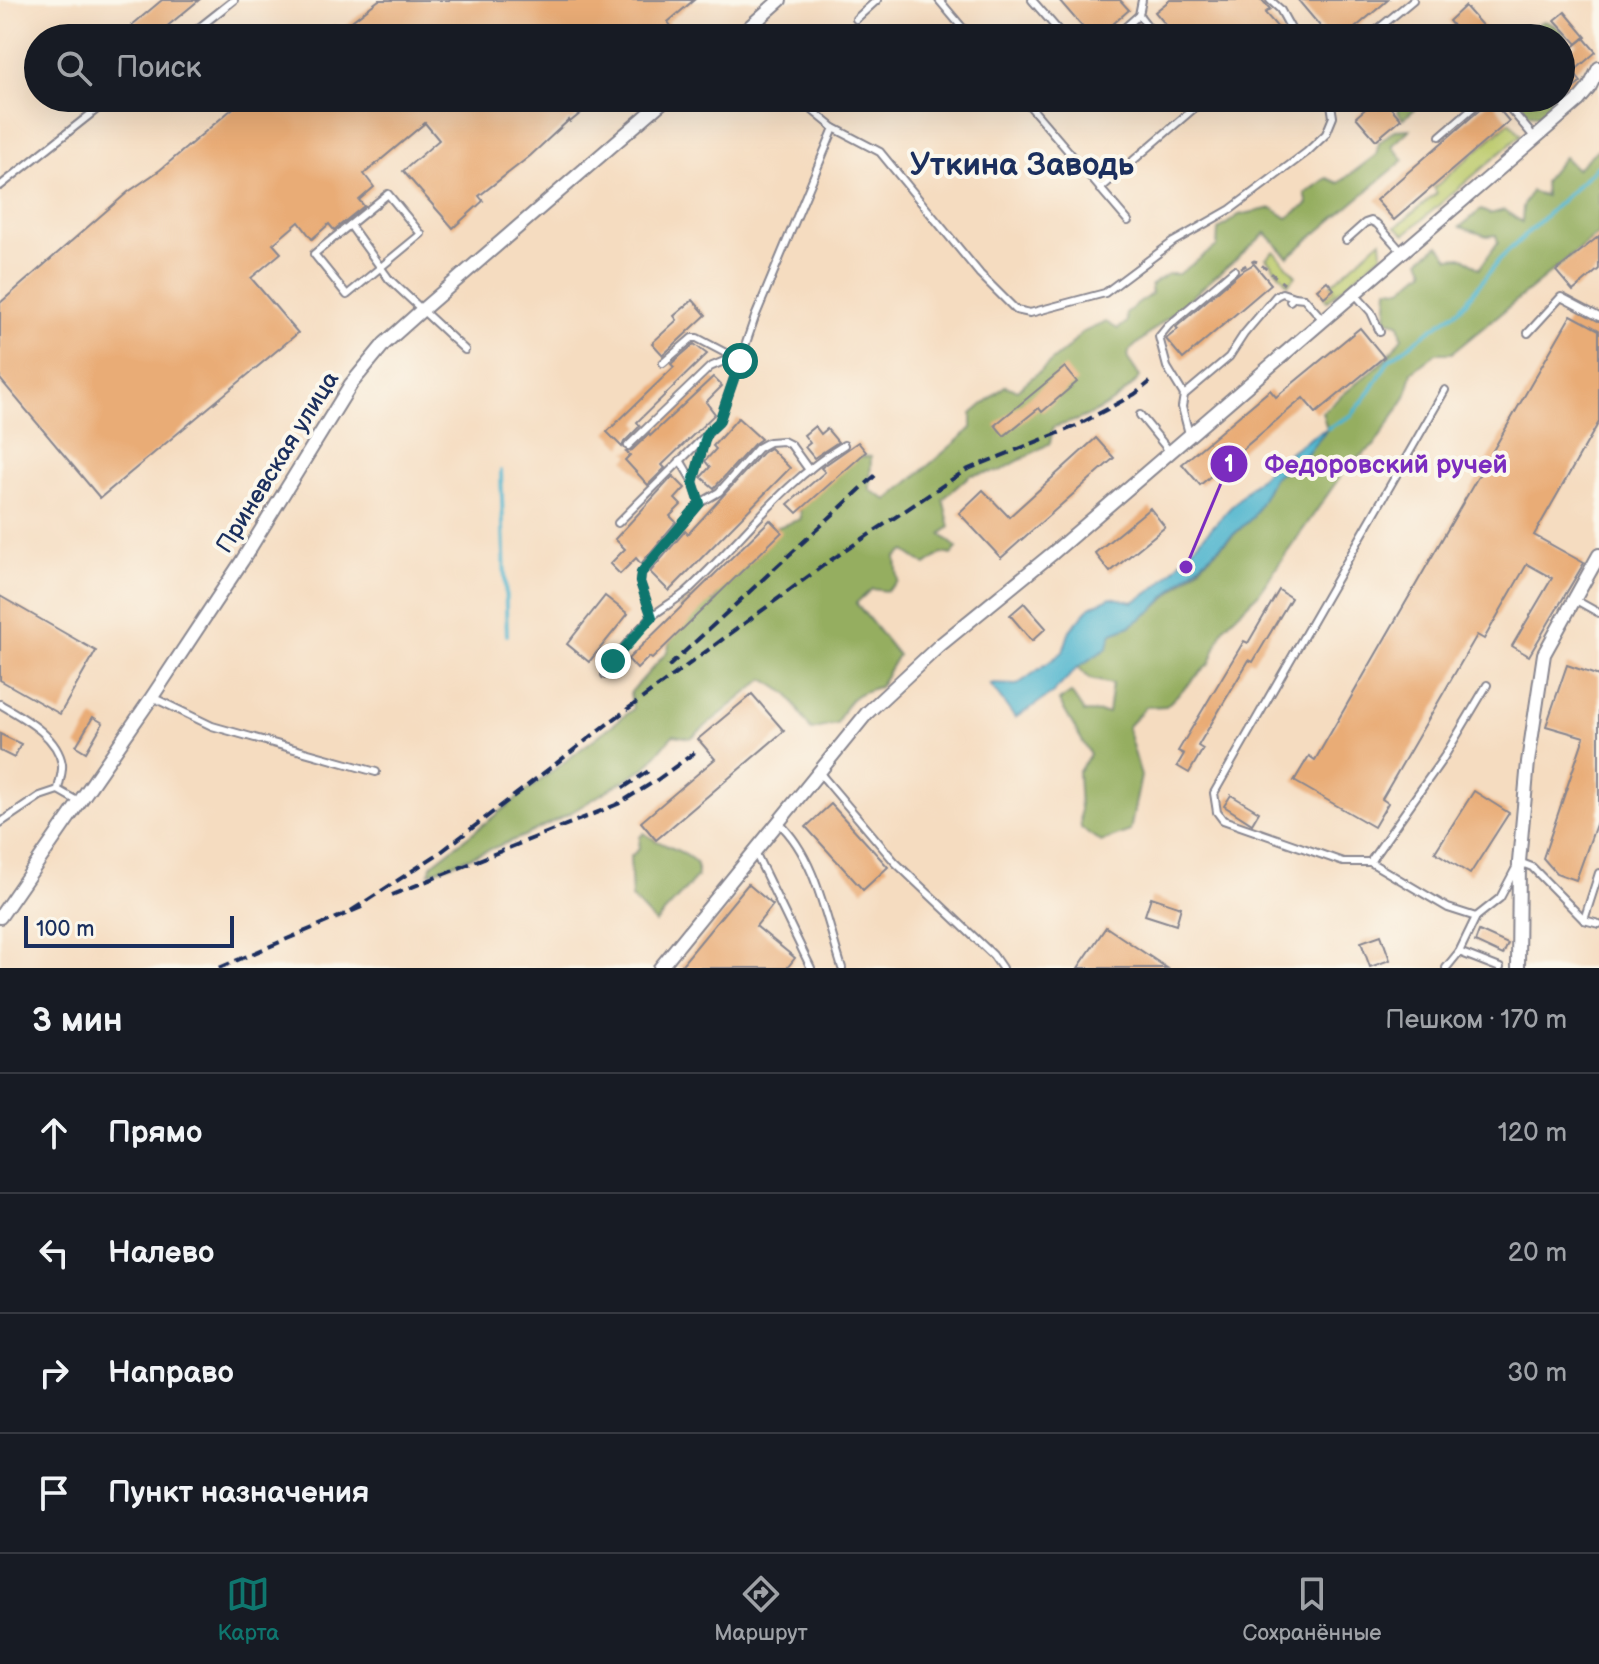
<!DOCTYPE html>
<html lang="ru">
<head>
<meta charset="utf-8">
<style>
  :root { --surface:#171b24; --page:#20242c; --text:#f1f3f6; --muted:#9ea1a6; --line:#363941; --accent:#0f766e }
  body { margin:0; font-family:"Balsamiq Sans",sans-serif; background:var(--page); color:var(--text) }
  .scale { position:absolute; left:24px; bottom:20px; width:210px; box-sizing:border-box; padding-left:8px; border:4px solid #1b2f5e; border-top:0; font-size:22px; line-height:28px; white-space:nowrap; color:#1b2f5e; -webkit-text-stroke:6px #fbf7ec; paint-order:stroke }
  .stop { position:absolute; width:24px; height:24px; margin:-18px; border:6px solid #0f766e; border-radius:50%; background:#fff }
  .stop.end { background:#0f766e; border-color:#fff; box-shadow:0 2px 8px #0008 }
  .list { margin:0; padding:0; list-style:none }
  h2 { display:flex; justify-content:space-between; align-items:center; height:104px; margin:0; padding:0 32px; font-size:34px }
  h2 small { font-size:26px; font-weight:400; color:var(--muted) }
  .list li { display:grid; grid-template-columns:52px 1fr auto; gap:24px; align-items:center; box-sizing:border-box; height:120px; padding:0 32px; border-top:2px solid var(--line) }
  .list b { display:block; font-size:30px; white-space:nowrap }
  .list em { font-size:26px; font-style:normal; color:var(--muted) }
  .icon { flex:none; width:44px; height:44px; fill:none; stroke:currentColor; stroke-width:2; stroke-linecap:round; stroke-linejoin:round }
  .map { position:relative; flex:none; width:1599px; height:968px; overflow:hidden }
  .search { position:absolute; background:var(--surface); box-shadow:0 8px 32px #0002; left:24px; right:24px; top:24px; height:88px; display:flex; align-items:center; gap:20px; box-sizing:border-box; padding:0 28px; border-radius:44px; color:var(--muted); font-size:30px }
  .sheet { height:584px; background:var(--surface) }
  nav { display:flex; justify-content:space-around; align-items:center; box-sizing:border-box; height:112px; border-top:2px solid var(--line); background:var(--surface); font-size:22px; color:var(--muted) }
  nav a { display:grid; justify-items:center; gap:4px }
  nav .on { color:var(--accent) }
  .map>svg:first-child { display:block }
  .green { fill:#bcca6c; stroke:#6c7c65; stroke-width:2 }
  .forest { fill:#95ae60; stroke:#586e5f; stroke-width:2 }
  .water { fill:#4fb5ce; stroke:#357296; stroke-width:2 }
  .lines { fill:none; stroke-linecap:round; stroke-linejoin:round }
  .stream { stroke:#4fb5ce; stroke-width:4 }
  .building { fill:#e9ac76 }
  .service-casing { stroke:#88868f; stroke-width:10 }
  .minor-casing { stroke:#88868f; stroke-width:16 }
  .path { stroke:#88868f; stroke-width:3; stroke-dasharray:6 6; stroke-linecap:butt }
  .service { stroke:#fff; stroke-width:6 }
  .minor { stroke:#fff; stroke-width:12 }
  .rail { stroke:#1b2f5e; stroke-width:4; stroke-dasharray:12 6; stroke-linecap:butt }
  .route { stroke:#0f766e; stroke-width:10 }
  .labels { text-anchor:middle; stroke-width:8; stroke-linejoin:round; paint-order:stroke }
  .street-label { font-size:24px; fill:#1b2f5e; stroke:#fbf7ec }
  .district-label { font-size:32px; font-weight:bold; fill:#1b2f5e; stroke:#fbf7ec }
  .leader { fill:none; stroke:#7b2cbf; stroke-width:3 }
  .callout-dot { fill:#7b2cbf; stroke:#fbf7ec; stroke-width:3 }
  .mark-label { font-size:24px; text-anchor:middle; font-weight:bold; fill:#fff }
  .callout-label { font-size:26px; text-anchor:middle; font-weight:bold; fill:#7b2cbf; stroke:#fbf7ec; stroke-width:8; stroke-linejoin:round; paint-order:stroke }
</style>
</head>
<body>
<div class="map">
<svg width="1599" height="968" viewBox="0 0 1599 968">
  <rect width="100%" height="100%" fill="#fbf7ec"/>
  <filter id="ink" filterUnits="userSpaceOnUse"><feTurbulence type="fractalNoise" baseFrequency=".0125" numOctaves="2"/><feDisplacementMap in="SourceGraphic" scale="16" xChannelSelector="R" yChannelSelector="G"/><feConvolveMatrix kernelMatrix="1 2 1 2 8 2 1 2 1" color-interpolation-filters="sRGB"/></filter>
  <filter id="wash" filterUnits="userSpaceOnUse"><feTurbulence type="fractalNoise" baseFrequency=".006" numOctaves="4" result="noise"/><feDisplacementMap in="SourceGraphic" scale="32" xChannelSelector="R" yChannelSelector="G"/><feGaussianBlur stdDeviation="1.8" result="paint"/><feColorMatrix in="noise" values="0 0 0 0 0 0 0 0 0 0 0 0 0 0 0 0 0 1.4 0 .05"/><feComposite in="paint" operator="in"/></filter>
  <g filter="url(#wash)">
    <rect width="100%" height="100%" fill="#f5dcc0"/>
    <g class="green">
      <path d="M1510,122L1521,135L1405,234L1396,227L1437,193L1434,188Z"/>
      <path d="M1381,240L1382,254L1327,301L1324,297L1334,289L1330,285Z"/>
      <path d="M1274,251L1296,276L1288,284L1266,258Z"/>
    </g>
    <g class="forest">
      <path d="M1544,21C1555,24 1568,34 1568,46L1561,52V38H1514Z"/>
      <path d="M1397,98H1428L1403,119L1398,112Z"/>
      <path d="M1514,98H1559L1540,115L1528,114Z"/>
      <path d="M1410,129L1392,146L1404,160L1288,257L1266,233L1129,351L1128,359L1140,377C1119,403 1085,420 1053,427L1050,443L1000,471L970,475L943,499L950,527L941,534L957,548L951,555L942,553L926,565L905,551L896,557L898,581L887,591L872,589L856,603L898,655L879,687C853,693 847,700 837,724L811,730L788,694L764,679L691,738L673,735L646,767L570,813L524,836L429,873L432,864L633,709L630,693L667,652L680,606L695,594L715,602L720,582L769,530L801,519L800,507L844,455L871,457L870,490L888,500L972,428V414L1005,386L1017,390L1069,347L1081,333L1106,322L1118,329L1127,322L1126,313L1151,294V285L1168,274H1179L1217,246L1218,230L1239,215L1272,208L1287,218L1308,204L1305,194L1327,178L1339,183L1376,155L1379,143L1394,130Z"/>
      <path d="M1599,148V233L1452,353H1436L1412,372L1406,397L1374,446L1349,464L1258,594L1224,627L1210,663L1166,706L1146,707L1127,727L1141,776L1130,831L1101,842L1081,828L1078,773L1090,754L1059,701L1071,693L1084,712L1108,713L1112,684L1090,679L1078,667L1107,648L1112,633L1130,626L1153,610L1253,517L1273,478L1303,458L1327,429L1322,412L1386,359L1402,337L1399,323L1386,320L1388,288L1402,289L1425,270L1420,260L1439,245L1449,258L1464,257L1479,269L1498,242L1496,235L1487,236L1460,227L1481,210L1490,214L1504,210L1522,222L1523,207L1531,191L1545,196L1544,181L1564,157L1576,169Z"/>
      <path d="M644,833C662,847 682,848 697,864V877L655,923L632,898L630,857L639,849L640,837Z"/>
    </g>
    <path class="water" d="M1328,428L1303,458L1273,478L1253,517L1182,580L1153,610L1130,626L1112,633L1107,648L1078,667L1053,693L1015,718L990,684L1017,685L1063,652L1070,630L1090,607L1111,597L1133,602C1164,586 1168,574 1191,550C1235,504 1270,457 1328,428Z"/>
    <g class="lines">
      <g class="stream">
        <path d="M1328,428L1352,415L1372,389L1389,360L1460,309L1499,260L1599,165"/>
        <path d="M501,471L507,635"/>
      </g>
    </g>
    <g id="blocks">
      <g class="building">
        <path d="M162,0H199L153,38H143L132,25Z"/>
        <path d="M379,0H694L668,22L675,31L667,38H318L335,24L340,30Z"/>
        <path d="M1059,0H1120L1129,10L1097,38H1092Z"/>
        <path d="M1170,0H1262L1270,9L1265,13L1287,38H1185L1181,33L1176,37L1155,12Z"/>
        <path d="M1298,0H1388L1343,38H1330Z"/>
        <path d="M1465,6L1493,38H1463L1449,21Z"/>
        <path d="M1565,12L1586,37L1577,44L1555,20Z"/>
        <path d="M1584,38L1596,52L1573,72L1581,82L1569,92L1561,82V58Z"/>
        <path d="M245,98H579L587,108L570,122L569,120L530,156L479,196L483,201L453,228L403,171L439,140L425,123L364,174L374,187L359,200L364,206L334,230L329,224L312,239L299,222L273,244L281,253L251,278L298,333L100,498L0,379V303L128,192L160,170Z"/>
        <path d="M1378,98H1382L1401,119L1376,140L1356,117Z"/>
        <path d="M1491,100L1509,121L1394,220L1376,200Z"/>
        <path d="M1599,236V269L1573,291L1556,271Z"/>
        <path d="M1254,264L1271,284L1183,359L1166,339L1178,329L1176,327L1240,272Z"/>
        <path d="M1327,281L1334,289L1324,297L1317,289Z"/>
        <path d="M693,300L706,315L663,355L652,343L677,320L674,316Z"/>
        <path d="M1571,315L1599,330V422L1534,535L1584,563L1529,656L1512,646L1552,578L1527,564L1484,639L1477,635L1382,799L1388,803L1374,827L1294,781L1309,756L1315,760Z"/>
        <path d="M1360,328L1384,357L1316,413L1303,398L1200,485L1182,464L1270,390L1276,397Z"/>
        <path d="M694,344L707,354L637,422L640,426L624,442L622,447L607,432L674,367L671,364Z"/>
        <path d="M1065,367L1077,382L1042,412L1039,408L1004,436L995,425Z"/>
        <path d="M713,377L722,386L706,402L715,414L662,465L665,468L648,485L625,460L630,455L626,452L632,450L649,434L650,436Z"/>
        <path d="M738,418L761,439L754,444L714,488L701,477L710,467L705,461L716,449L713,446Z"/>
        <path d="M815,426L821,434L827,429L838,442L814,458L805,447L810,443L804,435Z"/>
        <path d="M1096,438L1114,458L1001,558L959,513L983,490L1009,517Z"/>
        <path d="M858,442L866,452L797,513L788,504L825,472L821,468Z"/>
        <path d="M770,448L790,468L669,591L650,572L685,531L688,534L762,453Z"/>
        <path d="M673,476L685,488L675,499L681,505L670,516L676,522L641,564L636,558L620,574L610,564L625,549L615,539Z"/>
        <path d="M1150,508L1165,527L1110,572L1095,553Z"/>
        <path d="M770,520L782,532L652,659L649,657L637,669L628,659Z"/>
        <path d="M1279,590L1291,598L1253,662L1249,660L1198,746L1203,749L1189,773L1177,766L1184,754L1178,751L1244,641L1248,643Z"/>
        <path d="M0,596L96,651L60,714L0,680Z"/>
        <path d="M605,596L628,614L589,662L567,644Z"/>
        <path d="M1024,603L1046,628L1032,641L1010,615Z"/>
        <path d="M1567,665L1599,676V816L1576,880L1556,873L1543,858L1584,737L1546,726Z"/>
        <path d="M752,694L784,731L656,840L641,822L715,759L698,739Z"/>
        <path d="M93,717L103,723L86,752L76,746Z"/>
        <path d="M0,734L21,744L14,758L0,751Z"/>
        <path d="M1474,791L1509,813L1470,874L1435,852Z"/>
        <path d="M1231,795L1259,812L1252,824L1224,806Z"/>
        <path d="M831,804L888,867L863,890L806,827Z"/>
        <path d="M748,884L773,905L756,926L795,958L787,968H679Z"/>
        <path d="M1151,897L1181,907L1176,925L1145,915Z"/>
        <path d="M1106,927L1167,968H1078Z"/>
        <path d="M1479,931L1508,944L1503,955L1475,942Z"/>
        <path d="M1381,935L1390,960L1370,967L1361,942Z"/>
      </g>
    </g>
  </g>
  <g filter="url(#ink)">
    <use href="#blocks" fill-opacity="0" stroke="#88868f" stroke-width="2"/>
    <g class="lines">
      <g class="service-casing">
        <g id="service">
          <path d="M939,0L971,38"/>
          <path d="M1032,0L1065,38"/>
          <path d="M1270,0L1280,9L1296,38"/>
          <path d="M1139,15L1157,38"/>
          <path d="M856,19L877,0"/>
          <path d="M750,26L759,38"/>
          <path d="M186,38L234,0"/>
          <path d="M1113,38L1139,15L1142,0"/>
          <path d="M1367,38L1413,0"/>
          <path d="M803,98L812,110L834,128L880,152L980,274L1016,310L1030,313L1105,293L1173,242L1231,209L1307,152L1326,134L1333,117L1330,98"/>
          <path d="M1023,98L1128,221"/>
          <path d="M1501,98L1535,138"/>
          <path d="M1440,136L1484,98"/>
          <path d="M0,186L111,98"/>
          <path d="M1100,189L1206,98"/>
          <path d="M388,194L421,234L347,295L314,254Z"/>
          <path d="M350,225L389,279L465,350"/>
          <path d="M1346,240L1365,223L1371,221L1377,224L1402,252"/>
          <path d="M1354,293L1371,312L1380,332"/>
          <path d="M1290,301L1294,297L1304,298L1323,320"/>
          <path d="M1528,333L1561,297L1599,317"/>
          <path d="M663,363L692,338H697L737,359"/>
          <path d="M1445,390L1214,793L1217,812L1223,820L1343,862H1370L1448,908L1476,917L1500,898L1519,862L1532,867L1584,920"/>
          <path d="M1184,395L1167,367L1159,337L1168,326L1234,270"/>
          <path d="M1140,415L1170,452"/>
          <path d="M1189,434L1182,407L1184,395L1229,357L1244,334L1276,296L1282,293L1294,297"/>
          <path d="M628,446L710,367L724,361H740"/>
          <path d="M680,460L693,482L700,503"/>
          <path d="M693,482L707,433"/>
          <path d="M618,523L719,422L755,317L834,128"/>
          <path d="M1574,599L1599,613"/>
          <path d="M652,617L640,582L641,573L700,503L719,492L758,448L769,442L783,441L791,445L809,470"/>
          <path d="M605,675C617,654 634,634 651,617C662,608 675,601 686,592C739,544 782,482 844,445"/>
          <path d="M152,697L212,726L376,772"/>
          <path d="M0,704C23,718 57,735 62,764C63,772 59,782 58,790L79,802"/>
          <path d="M818,771L895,862L993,955L1002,968"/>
          <path d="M778,822C816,857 826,919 842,968"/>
          <path d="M0,823L40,796L58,790"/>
          <path d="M755,852L811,968"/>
          <path d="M1370,862L1444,757L1487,685"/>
          <path d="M1599,873L1584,920L1599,924"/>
          <path d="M1459,952L1500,968"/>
          <path d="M1446,968L1459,952L1476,917"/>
        </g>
      </g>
      <g class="minor-casing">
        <g id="minor">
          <path d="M737,38L780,0"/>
          <path d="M0,917L152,697L242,561L351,384L384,344L422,310L667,98"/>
          <path d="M660,968L867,713L940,645L1053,553L1578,101L1589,88L1599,68"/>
          <path d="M1518,968L1519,862L1528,762L1544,654L1599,555"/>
        </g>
      </g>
      <path class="path" d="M1241,268L1254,261L1258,262L1284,284"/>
      <use href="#service" class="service"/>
      <use href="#minor" class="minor"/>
      <g class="rail">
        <path d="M668,667L879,472"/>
        <path d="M623,788L650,770"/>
        <path d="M392,895L618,804L657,780L698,750"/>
        <path d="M351,911L441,852L610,722L828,562L966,470L1076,426L1135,394L1150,382"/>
        <path d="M219,968L362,907"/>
      </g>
    </g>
  </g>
  <g class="lines" filter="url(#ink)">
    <path class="route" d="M613,661L652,617L640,582L641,573L700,503L693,482L707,433L719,422L740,361"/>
  </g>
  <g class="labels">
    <g class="street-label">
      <text transform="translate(277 462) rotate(-58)" y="8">Приневская улица</text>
    </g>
    <g class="district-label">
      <text x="1022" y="175">Уткина Заводь</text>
    </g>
  </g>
  <path class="leader" d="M1186 567L1229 464"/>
  <g class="callout-dot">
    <circle cx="1186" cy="567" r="8"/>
    <circle cx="1229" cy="464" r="20"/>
  </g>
  <g class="mark-label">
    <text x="1229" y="472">1</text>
  </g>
  <g class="callout-label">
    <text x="1386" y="473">Федоровский ручей</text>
  </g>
</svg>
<div class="scale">100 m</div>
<div class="stop" style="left:740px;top:361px"></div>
<div class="stop end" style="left:613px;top:661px"></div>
<div class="search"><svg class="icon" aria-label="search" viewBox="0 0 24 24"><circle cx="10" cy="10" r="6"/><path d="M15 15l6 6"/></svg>Поиск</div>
</div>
<section class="sheet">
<h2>3 мин<small>Пешком · 170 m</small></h2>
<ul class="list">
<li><svg class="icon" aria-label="ahead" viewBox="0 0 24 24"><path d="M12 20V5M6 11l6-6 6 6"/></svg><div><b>Прямо</b></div><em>120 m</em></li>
<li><svg class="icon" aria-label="left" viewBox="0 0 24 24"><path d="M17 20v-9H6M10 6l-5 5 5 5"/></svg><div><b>Налево</b></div><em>20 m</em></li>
<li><svg class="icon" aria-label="right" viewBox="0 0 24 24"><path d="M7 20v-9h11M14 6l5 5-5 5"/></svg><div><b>Направо</b></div><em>30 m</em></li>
<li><svg class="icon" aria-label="arrive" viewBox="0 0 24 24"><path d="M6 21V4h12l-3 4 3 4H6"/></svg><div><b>Пункт назначения</b></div></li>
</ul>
</section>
<nav>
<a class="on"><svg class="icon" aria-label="map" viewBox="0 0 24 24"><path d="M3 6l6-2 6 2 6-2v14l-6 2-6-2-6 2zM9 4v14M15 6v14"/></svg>Карта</a>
<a><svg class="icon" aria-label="directions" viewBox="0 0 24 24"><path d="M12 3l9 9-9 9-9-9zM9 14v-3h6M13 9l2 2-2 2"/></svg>Маршрут</a>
<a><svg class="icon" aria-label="saved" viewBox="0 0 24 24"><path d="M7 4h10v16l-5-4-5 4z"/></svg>Сохранённые</a>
</nav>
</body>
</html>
